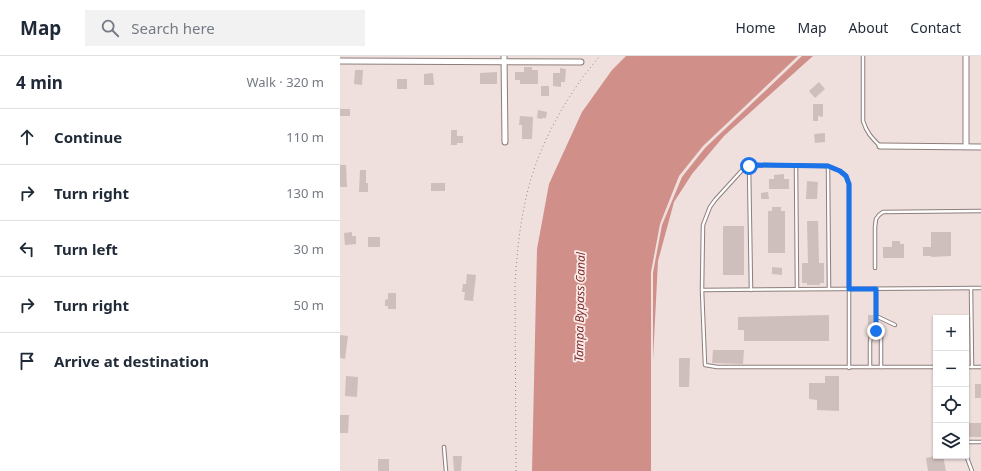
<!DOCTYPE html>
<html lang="en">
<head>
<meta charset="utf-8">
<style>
  :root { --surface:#fff; --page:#f2f2f3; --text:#1f2937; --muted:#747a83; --line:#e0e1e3 }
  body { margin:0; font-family:"Noto Sans",sans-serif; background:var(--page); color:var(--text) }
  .controls { position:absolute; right:12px; bottom:12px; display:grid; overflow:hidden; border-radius:0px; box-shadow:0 1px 3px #0004 }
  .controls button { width:36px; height:36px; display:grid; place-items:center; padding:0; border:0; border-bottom:1px solid var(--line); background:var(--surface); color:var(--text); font:20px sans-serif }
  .stop { position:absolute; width:12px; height:12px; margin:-9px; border:3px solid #1a73e8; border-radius:50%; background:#fff }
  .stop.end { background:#1a73e8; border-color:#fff; box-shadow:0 1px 4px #0008 }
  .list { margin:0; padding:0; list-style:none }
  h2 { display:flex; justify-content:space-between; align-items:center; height:52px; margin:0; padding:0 16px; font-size:17px }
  h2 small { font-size:13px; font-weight:400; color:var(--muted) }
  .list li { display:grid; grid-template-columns:26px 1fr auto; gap:12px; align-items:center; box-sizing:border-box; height:56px; padding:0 16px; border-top:1px solid var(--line) }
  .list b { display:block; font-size:15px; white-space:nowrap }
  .list em { font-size:13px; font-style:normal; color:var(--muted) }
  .icon { flex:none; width:22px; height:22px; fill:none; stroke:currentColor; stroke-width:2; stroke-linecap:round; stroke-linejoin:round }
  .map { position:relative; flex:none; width:641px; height:415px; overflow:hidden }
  header { display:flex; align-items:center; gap:24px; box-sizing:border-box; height:56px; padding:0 20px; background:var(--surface); border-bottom:1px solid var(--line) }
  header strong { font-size:19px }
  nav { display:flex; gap:22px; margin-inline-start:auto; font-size:14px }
  .search { width:280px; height:36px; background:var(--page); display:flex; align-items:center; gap:10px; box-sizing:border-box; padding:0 14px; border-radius:0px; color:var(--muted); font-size:15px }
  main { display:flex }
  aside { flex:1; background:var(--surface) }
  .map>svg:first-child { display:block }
  .water { fill:#d08f89 }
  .building { fill:#cebebc }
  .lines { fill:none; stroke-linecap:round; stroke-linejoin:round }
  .lane-casing { stroke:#8d7e7c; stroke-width:4.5 }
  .street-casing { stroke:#8d7e7c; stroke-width:7 }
  .path { stroke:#938786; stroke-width:1; stroke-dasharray:1 3; stroke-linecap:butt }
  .lane { stroke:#fff; stroke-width:2.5 }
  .street { stroke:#fff; stroke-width:5 }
  .route { stroke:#1a73e8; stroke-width:5 }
  .labels { text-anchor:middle; stroke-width:3.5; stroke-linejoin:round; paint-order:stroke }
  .water-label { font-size:12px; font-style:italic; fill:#7c2d2a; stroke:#fdecea }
</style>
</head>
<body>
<header>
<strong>Map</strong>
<div class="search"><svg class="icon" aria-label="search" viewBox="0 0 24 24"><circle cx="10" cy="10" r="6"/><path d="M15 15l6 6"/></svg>Search here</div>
<nav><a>Home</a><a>Map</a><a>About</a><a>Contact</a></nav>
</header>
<main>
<aside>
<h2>4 min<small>Walk · 320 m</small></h2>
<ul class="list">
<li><svg class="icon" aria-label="ahead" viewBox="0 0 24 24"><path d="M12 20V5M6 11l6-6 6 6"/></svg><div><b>Continue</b></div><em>110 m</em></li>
<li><svg class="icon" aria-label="right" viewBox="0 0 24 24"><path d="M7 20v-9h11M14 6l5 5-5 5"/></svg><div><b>Turn right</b></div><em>130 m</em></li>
<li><svg class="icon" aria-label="left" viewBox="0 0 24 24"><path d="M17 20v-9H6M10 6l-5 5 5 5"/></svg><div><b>Turn left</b></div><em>30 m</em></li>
<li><svg class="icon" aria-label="right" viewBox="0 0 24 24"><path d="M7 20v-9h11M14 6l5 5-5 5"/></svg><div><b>Turn right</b></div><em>50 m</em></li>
<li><svg class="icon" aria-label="arrive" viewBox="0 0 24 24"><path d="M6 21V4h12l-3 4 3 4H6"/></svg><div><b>Arrive at destination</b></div></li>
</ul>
</aside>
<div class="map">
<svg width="641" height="415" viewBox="0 0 641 415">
  <rect width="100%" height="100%" fill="#efdfdd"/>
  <g class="water">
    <path d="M286,0H458L363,90L339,120L320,168L311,216V415H192L197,193L209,128L242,56L272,14Z"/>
    <path d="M462,0H473L384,80L352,118L334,146L318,205L313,303V217L322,169L342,121L365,92Z"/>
  </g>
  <g class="building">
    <path d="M184,11H192V14H198V28H180V24H175V16H184Z"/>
    <path d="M220,12L226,13L225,26H221V31L213,30V17H220Z"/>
    <path d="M15,14H23L22,29L14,28Z"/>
    <path d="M157,16V28H140V17Z"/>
    <path d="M93,17L94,29H84V18Z"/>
    <rect x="57" y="23" width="10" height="10"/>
    <path d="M479,26L485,33L475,42L469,35Z"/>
    <rect x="201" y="30" width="8" height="10"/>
    <path d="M473,48H483V61L478,60V65H473Z"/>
    <rect x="0" y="53" width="10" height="7"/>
    <path d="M198,54L207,56L206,62H203L201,63L197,62Z"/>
    <path d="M180,60L193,61L192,83H182V69H179Z"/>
    <path d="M111,74H117V80H123V87H117V89H111Z"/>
    <path d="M485,77V86L475,87L474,78Z"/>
    <path d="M0,109H6L7,131H0Z"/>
    <path d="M20,114H26V127H28V136H19Z"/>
    <path d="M444,118V123H449V133H429V123H434V119Z"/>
    <path d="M467,125L478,126L477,143H466Z"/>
    <rect x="91" y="127" width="14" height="8"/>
    <path d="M428,136L429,143H421V137Z"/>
    <path d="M432,151H441V155H445V197H428V155H432Z"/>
    <path d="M467,165H478L479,207H484V227H480V229H467V227H462V207H468Z"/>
    <rect x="383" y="170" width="21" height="49"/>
    <path d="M12,176V180H16V188L5,189L4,177Z"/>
    <path d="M591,176H611V200L591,201V200H583V191H591Z"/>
    <rect x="28" y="181" width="12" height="10"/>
    <path d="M552,185H560V188H564V202H543V191H552Z"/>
    <path d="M432,211L442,212V219L432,218Z"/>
    <path d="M127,218L136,219L133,245L124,244L125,236H122L123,228H126Z"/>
    <path d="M48,237H56V253H48V250H45V244L48,243Z"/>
    <path d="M489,259V285H404V274H398V261Z"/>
    <rect x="528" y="259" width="5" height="10"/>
    <path d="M0,279L8,280L5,303L0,302Z"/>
    <path d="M373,294H404L403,308L372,307Z"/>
    <path d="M339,302H350L349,331H339Z"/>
    <path d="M6,320L18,321L17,341L5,340Z"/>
    <path d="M485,320H499V355L477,354V344L469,343V327H485Z"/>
    <rect x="635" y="328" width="6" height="14"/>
    <path d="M0,359H9L8,377H0Z"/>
    <rect x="626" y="367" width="15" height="14"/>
    <path d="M113,400H122L121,415H114Z"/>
    <path d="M595,400H603L606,415H588L586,402Z"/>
    <rect x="38" y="403" width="11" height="12"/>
  </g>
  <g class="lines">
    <g class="lane-casing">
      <g id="lane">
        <path d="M523,0V65C527,77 531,81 540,90"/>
        <path d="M409,110L411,234"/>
        <path d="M456,110L457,233"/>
        <path d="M488,110L489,233"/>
        <path d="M535,212V171L536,163L539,159L543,156L641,155"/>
        <path d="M631,232L632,311"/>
        <path d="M536,233V275L541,280V311"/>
        <path d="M362,234L641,232"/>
        <path d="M536,260L555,269"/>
        <path d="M530,311V286L531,280L536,275"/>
        <path d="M626,311H641"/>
        <path d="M509,312V128L506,120L500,115L488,110L413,109L405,111L375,144L370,151L363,169L362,234L365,309L377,311H596"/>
        <path d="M626,386H641"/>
        <path d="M595,387H596"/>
        <path d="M104,391L106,415"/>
        <path d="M626,399L632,415"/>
      </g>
    </g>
    <g class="street-casing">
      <g id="street">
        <path d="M164,0L165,86"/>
        <path d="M626,0V90"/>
        <path d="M0,5L241,6"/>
        <path d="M540,90L641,91"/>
      </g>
    </g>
    <path class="path" d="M176,415L175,228C177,196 180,165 188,134C199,88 229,35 260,0"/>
    <use href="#lane" class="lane"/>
    <use href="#street" class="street"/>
  </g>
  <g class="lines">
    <path class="route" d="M409,110L413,109L488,110L500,115L506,120L509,128V233H536V275"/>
  </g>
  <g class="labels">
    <g class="water-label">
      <text transform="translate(240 251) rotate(-89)" y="4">Tampa Bypass Canal</text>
    </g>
  </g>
</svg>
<div class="controls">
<button>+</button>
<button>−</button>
<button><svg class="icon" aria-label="locate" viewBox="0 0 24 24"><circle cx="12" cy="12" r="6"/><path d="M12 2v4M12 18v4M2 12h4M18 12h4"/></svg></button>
<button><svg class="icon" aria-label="layers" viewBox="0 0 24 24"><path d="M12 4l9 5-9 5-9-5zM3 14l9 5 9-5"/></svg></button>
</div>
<div class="stop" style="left:409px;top:110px"></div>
<div class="stop end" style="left:536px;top:275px"></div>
</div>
</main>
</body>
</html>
